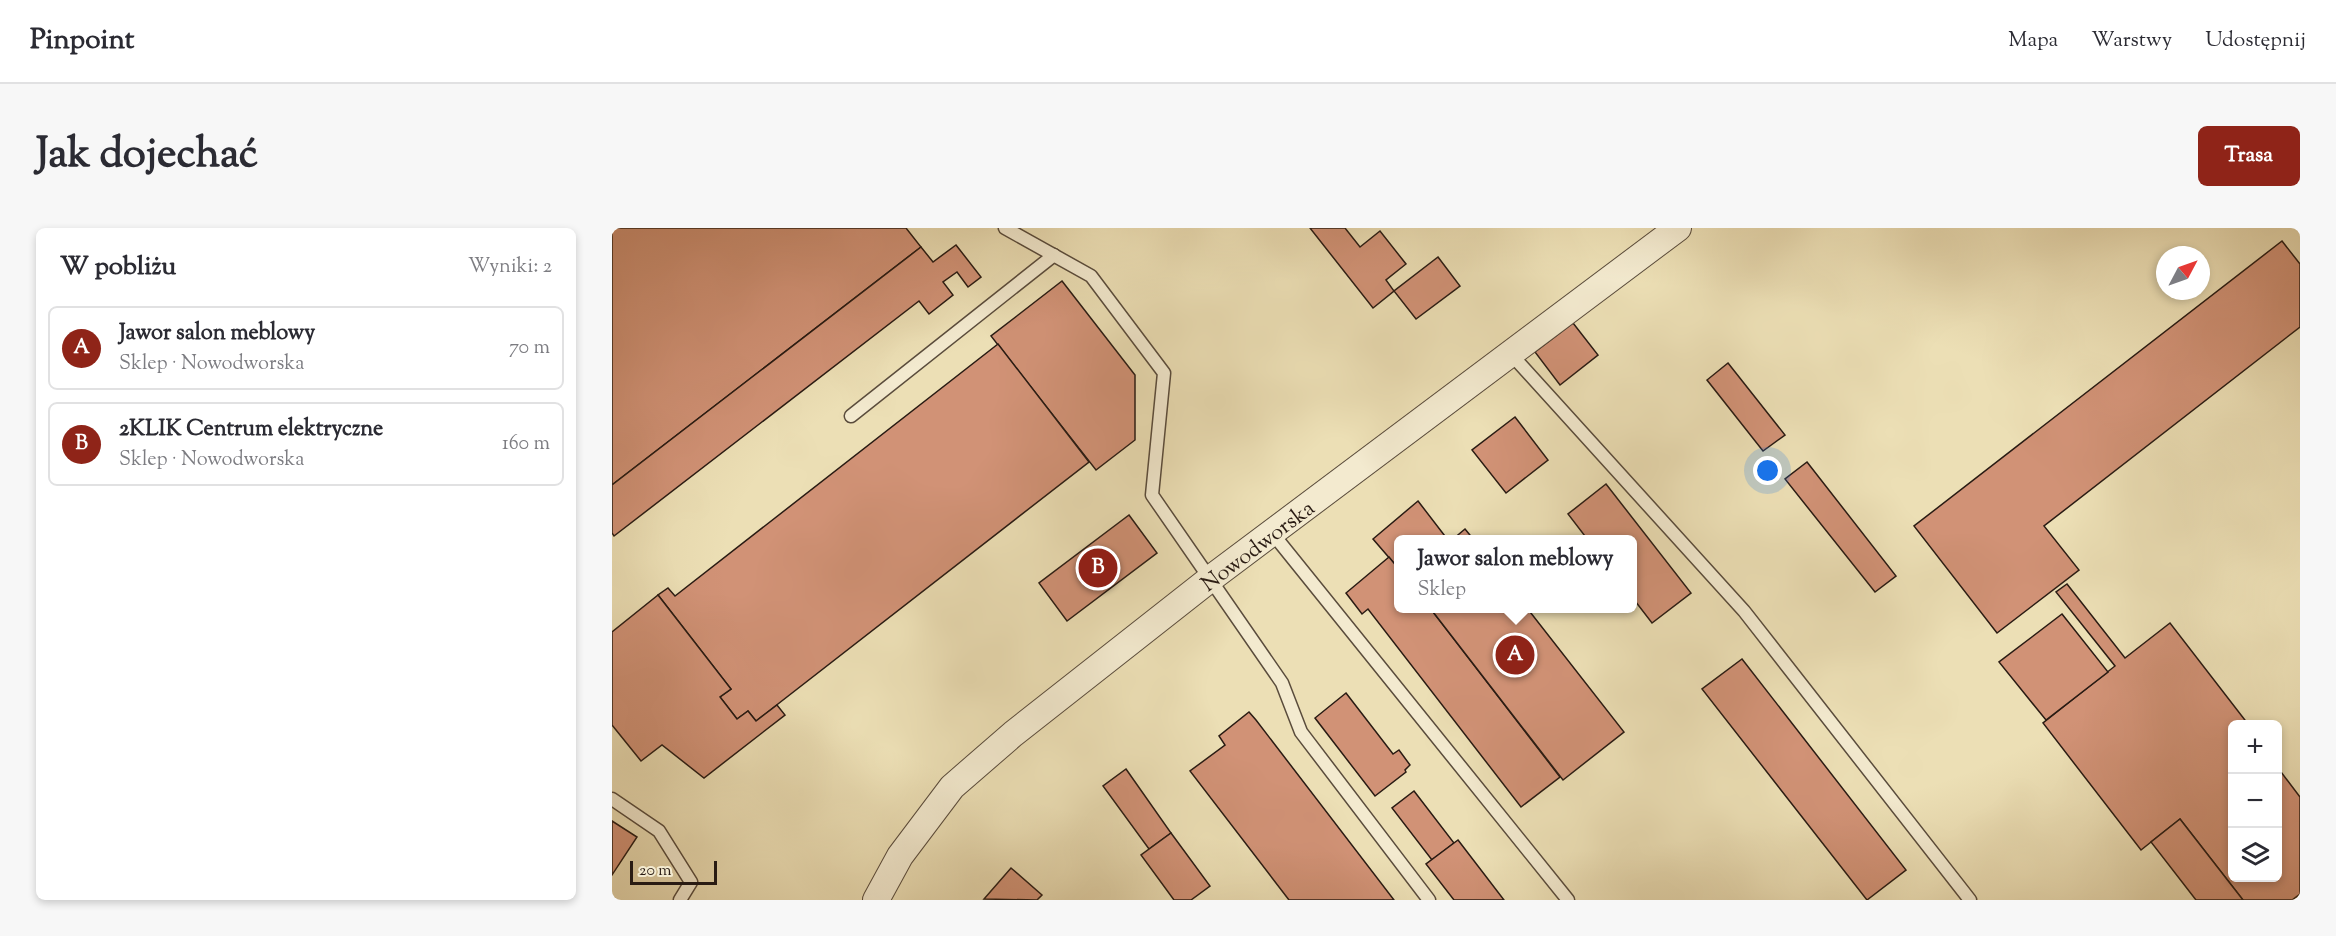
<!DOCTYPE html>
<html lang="pl">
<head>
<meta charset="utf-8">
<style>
  :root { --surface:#fff; --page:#f7f7f7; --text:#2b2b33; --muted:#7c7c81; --line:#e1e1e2; --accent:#8f2418 }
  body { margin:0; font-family:"Sorts Mill Goudy",serif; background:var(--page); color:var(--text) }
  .controls { position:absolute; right:18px; bottom:18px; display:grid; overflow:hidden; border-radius:9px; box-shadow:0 3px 9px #0003 }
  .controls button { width:54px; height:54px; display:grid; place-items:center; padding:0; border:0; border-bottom:2px solid var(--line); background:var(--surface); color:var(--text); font:30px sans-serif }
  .compass { position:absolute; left:1544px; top:18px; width:54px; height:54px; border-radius:50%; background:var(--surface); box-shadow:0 3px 9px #0003; rotate:49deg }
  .scale { position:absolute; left:18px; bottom:15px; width:87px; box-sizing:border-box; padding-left:6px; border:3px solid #291b13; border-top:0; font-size:16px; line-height:21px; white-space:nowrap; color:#291b13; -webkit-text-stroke:4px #f3eacf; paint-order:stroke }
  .you { position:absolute; left:1156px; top:243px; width:21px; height:21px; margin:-15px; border:4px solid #fff; border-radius:50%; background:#1a73e8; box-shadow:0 0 0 9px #1a73e833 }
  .badge { display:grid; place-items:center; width:39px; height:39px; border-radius:50%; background:var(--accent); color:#fff; font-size:20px; font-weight:700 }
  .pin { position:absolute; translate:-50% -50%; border:3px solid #fff; box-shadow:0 2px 6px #0006 }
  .popup { position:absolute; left:782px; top:307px; width:243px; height:78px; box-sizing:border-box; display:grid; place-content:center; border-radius:9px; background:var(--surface); filter:drop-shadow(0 2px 4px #0005); font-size:20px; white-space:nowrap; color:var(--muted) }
  .popup b { font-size:22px; color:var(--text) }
  .popup::after { content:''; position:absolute; left:50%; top:100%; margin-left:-12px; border:12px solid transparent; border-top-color:var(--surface) }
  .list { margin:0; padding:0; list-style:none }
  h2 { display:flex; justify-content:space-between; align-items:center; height:78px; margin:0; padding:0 24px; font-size:26px }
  h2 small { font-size:20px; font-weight:400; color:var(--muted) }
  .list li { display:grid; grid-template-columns:39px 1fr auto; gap:18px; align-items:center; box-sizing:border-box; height:84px; margin:0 12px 12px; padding:0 12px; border:2px solid var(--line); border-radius:9px }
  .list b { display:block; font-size:22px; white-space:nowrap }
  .list p { margin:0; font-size:20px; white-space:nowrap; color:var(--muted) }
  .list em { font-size:20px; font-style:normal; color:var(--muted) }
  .icon { flex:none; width:33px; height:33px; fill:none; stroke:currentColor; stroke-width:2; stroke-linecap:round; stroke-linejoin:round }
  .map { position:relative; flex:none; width:1688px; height:672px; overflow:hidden; border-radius:9px }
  header { display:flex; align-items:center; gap:36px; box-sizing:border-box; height:84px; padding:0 30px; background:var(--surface); border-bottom:2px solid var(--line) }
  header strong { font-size:28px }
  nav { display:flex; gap:33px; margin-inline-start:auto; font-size:21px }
  .intro { display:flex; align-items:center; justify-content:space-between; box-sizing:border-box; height:144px; padding:0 36px }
  h1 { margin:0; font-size:42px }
  .button { padding:15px 27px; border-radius:9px; background:var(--accent); color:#fff; font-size:21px; font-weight:700 }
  main { display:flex; gap:36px; padding:0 36px }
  aside { flex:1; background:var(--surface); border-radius:9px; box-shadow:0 3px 9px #0003 }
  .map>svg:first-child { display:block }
  .building { fill:#d19276; stroke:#291b13; stroke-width:1.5 }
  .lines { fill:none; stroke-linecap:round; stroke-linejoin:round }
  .service-casing { stroke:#5a4c3c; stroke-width:15 }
  .minor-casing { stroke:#5a4c3c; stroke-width:28 }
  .service { stroke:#f3eacf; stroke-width:12 }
  .minor { stroke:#f3eacf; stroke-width:26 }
  .labels { text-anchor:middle; stroke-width:6; stroke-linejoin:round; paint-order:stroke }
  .street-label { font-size:22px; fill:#291b13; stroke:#f3eacf }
</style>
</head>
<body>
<header>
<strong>Pinpoint</strong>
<nav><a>Mapa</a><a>Warstwy</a><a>Udostępnij</a></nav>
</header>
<div class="intro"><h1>Jak dojechać</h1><a class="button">Trasa</a></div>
<main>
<aside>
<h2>W pobliżu<small>Wyniki: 2</small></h2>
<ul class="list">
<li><span class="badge">A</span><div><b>Jawor salon meblowy</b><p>Sklep · Nowodworska</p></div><em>70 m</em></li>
<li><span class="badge">B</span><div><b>2KLIK Centrum elektryczne</b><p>Sklep · Nowodworska</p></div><em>160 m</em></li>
</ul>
</aside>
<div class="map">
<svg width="1688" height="672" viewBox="0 0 1688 672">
  <rect width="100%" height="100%" fill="#ecdfb5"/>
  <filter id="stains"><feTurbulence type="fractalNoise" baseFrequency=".00333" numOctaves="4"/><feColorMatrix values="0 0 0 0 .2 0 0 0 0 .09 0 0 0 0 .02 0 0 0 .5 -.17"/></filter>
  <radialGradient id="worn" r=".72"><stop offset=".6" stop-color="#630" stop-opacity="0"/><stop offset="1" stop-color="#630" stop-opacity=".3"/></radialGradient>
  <g class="building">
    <path d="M0,0H294L309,19L0,257Z"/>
    <path d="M698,0H733L748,19L768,3L794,36L774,52L782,63L761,80Z"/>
    <path d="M1670,13L1688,36V99L1432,298L1467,342L1385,405L1302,298Z"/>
    <path d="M344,17L369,49L356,59L345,44L331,54L341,67L317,86L307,73L2,308L0,305V257L309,19L321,34Z"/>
    <path d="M826,29L848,58L804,91L782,63Z"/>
    <path d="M450,53L523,147V212L484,242L379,108Z"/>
    <path d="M961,95L986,127L948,157L923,124Z"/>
    <path d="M386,116L477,234L144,493L136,483L125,491L108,469L119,461L46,367L56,360L63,368Z"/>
    <path d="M1116,135L1173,207L1151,223L1095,152Z"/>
    <path d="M903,189L936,232L894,265L860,222Z"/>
    <path d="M1195,234L1284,348L1263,364L1173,251Z"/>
    <path d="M994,256L1079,365L1040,395L1020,369V312H976L956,286Z"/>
    <path d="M806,273L836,312H786V340L761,311Z"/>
    <path d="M517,287L545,325L455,393L427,355Z"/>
    <path d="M853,301L862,312H840Z"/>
    <path d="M777,329L786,340V380H818L948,549L909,579L756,381L750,386L734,365Z"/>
    <path d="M1455,356L1513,430L1558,395L1636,496H1620V650H1666V540L1688,569V666L1680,672H1631L1568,591L1529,622L1431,495L1503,438L1444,364Z"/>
    <path d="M46,367L119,461L108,469L125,491L136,483L144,493L165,477L173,487L92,550L50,517L29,533L0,497V404Z"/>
    <path d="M818,380H915L1012,504L951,552Z"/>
    <path d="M1450,386L1496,444L1434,492L1387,434Z"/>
    <path d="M1130,431L1294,642L1255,672L1090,461Z"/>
    <path d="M734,465L781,526L787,522L798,537L793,542L794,544L763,568L703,490Z"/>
    <path d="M637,484L644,492L782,672H677L578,543L613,517L607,508Z"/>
    <path d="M514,541L559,605L537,621L491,558Z"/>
    <path d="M802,563L842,615L820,632L780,580Z"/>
    <path d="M1568,591L1631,672H1584L1539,614Z"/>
    <path d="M0,593L25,609L0,647Z"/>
    <path d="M559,605L598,658L579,672H562L529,627Z"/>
    <path d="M846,612L892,672H842L814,636Z"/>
    <path d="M399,640L430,667L425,672L372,671Z"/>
  </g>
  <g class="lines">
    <g class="service-casing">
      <g id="service">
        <path d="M393,0L479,48L552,145L540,267L670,455L689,504L817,672"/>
        <path d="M898,125L1132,383L1358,672"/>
        <path d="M239,188L442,27"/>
        <path d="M661,306L956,672"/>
        <path d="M0,571L47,603L79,654L68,672"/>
      </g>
    </g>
    <g class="minor-casing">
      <path id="minor" d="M264,672L288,628L340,559L401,506L598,351L1066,0"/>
    </g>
    <use href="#service" class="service"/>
    <use href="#minor" class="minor"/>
  </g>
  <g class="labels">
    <g class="street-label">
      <text transform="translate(645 317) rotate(-37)" y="8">Nowodworska</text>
    </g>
  </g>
  <rect width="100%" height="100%" filter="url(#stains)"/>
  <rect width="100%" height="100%" fill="url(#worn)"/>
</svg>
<div class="controls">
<button>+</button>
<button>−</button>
<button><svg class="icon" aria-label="layers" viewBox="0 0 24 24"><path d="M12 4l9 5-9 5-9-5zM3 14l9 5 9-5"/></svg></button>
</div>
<svg class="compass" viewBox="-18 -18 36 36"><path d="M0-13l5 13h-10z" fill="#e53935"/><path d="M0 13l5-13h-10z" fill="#7c7c81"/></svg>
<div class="scale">20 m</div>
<div class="you"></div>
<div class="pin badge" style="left:903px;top:427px">A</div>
<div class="popup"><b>Jawor salon meblowy</b>Sklep</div>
<div class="pin badge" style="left:486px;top:340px">B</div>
</div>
</main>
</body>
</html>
